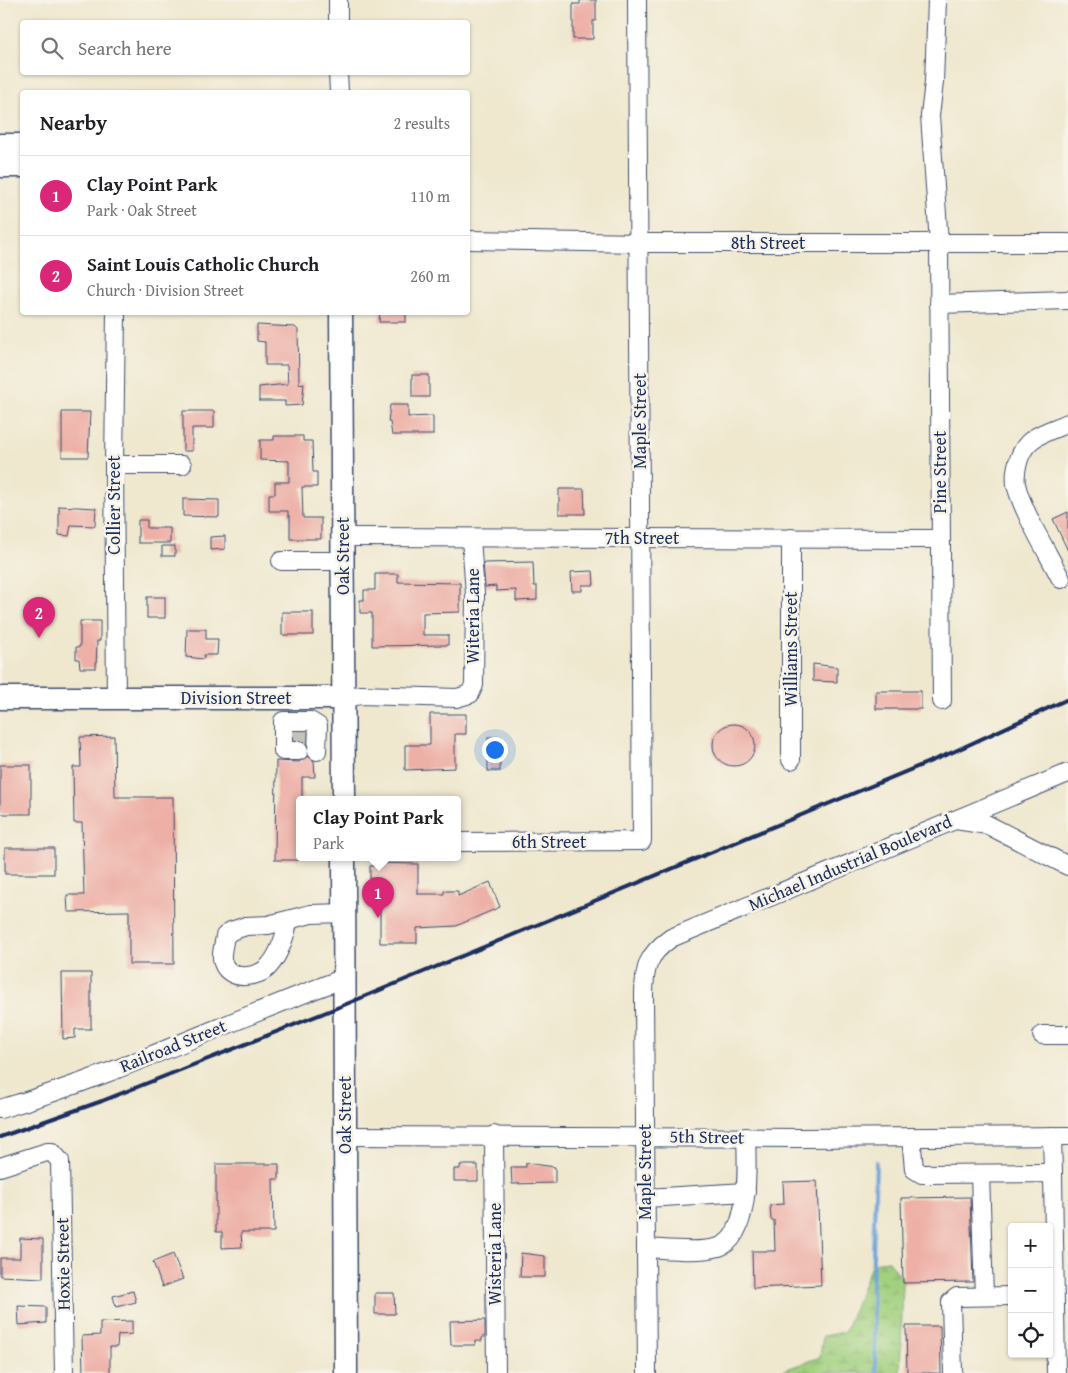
<!DOCTYPE html>
<html lang="en">
<head>
<meta charset="utf-8">
<style>
  :root { --surface:#fff; --page:#f6f6f6; --text:#202124; --muted:#757577; --line:#e0e0e0; --accent:#db2777 }
  body { margin:0; font-family:"Gentium Book Plus",serif; background:var(--page); color:var(--text) }
  .controls { position:absolute; right:15px; bottom:15px; display:grid; overflow:hidden; border-radius:5px; box-shadow:0 1px 4px #0004 }
  .controls button { width:45px; height:45px; display:grid; place-items:center; padding:0; border:0; border-bottom:1px solid var(--line); background:var(--surface); color:var(--text); font:25px sans-serif }
  .you { position:absolute; left:494px; top:749px; width:18px; height:18px; margin:-12px; border:4px solid #fff; border-radius:50%; background:#1a73e8; box-shadow:0 0 0 8px #1a73e833 }
  .badge { display:grid; place-items:center; width:32px; height:32px; border-radius:50%; background:var(--accent); color:#fff; font-size:16px; font-weight:700 }
  .pin { position:absolute; translate:-50% -41px; filter:drop-shadow(0 1px 2px #0008) }
  .pin::after { content:''; position:absolute; top:26px; width:18px; height:15px; background:inherit; clip-path:polygon(0 0,100% 0,50% 100%) }
  .popup { position:absolute; left:296px; top:796px; width:165px; height:65px; box-sizing:border-box; display:grid; place-content:center; border-radius:5px; background:var(--surface); filter:drop-shadow(0 1px 4px #0005); font-size:16px; white-space:nowrap; color:var(--muted) }
  .popup b { font-size:19px; color:var(--text) }
  .popup::after { content:''; position:absolute; left:50%; top:100%; margin-left:-10px; border:10px solid transparent; border-top-color:var(--surface) }
  .list { margin:0; padding:0; list-style:none }
  h2 { display:flex; justify-content:space-between; align-items:center; height:65px; margin:0; padding:0 20px; font-size:21px }
  h2 small { font-size:16px; font-weight:400; color:var(--muted) }
  .list li { display:grid; grid-template-columns:32px 1fr auto; gap:15px; align-items:center; box-sizing:border-box; height:80px; padding:0 20px; border-top:1px solid var(--line) }
  .list b { display:block; font-size:19px; white-space:nowrap }
  .list p { margin:0; font-size:16px; white-space:nowrap; color:var(--muted) }
  .list em { font-size:16px; font-style:normal; color:var(--muted) }
  .icon { flex:none; width:28px; height:28px; fill:none; stroke:currentColor; stroke-width:2; stroke-linecap:round; stroke-linejoin:round }
  .map { position:relative; flex:none; width:1068px; height:1373px; overflow:hidden }
  .search { position:absolute; background:var(--surface); box-shadow:0 1px 4px #0004; left:20px; top:20px; width:450px; height:55px; display:flex; align-items:center; gap:12px; box-sizing:border-box; padding:0 18px; border-radius:5px; color:var(--muted); font-size:19px }
  .panel { position:absolute; background:var(--surface); box-shadow:0 1px 4px #0004; left:20px; top:90px; width:450px; height:225px; border-radius:5px }
  .map>svg:first-child { display:block }
  .wetland { fill:url(#wetland-marsh); stroke:#5e806e }
  .lines { fill:none; stroke-linecap:round; stroke-linejoin:round }
  .stream { stroke:#6da3db; stroke-width:4 }
  .building { fill:#edafa6 }
  .minor-tunnel { stroke:#c5c3b8; stroke-width:18; stroke-dasharray:18 9; stroke-linecap:butt }
  .minor-casing { stroke:#3b4b6f; stroke-width:20 }
  .major-casing { stroke:#3b4b6f; stroke-width:25 }
  .minor { stroke:#fff; stroke-width:18 }
  .major { stroke:#fff; stroke-width:22 }
  .rail { stroke:#1b2f5e; stroke-width:4 }
  .labels { text-anchor:middle; stroke-width:5; stroke-linejoin:round; paint-order:stroke }
  .street-label { font-size:18px; fill:#1b2f5e; stroke:#f7f3e8 }
</style>
</head>
<body>
<div class="map">
<svg width="1068" height="1373" viewBox="0 0 1068 1373">
  <defs>
    <pattern id="wetland-marsh" width="20" height="14" patternUnits="userSpaceOnUse" patternTransform="scale(1.25)"><rect width="20" height="14" fill="#a1d07f"/><path d="M1 5h8M5 5V1M11 12h8M15 12V8" fill="none" stroke="#8ab370"/></pattern>
  </defs>
  <rect width="100%" height="100%" fill="#f7f3e8"/>
  <filter id="ink" filterUnits="userSpaceOnUse"><feTurbulence type="fractalNoise" baseFrequency=".02" numOctaves="2"/><feDisplacementMap in="SourceGraphic" scale="10" xChannelSelector="R" yChannelSelector="G"/><feConvolveMatrix kernelMatrix="1 2 1 2 8 2 1 2 1" color-interpolation-filters="sRGB"/></filter>
  <filter id="wash" filterUnits="userSpaceOnUse"><feTurbulence type="fractalNoise" baseFrequency=".0096" numOctaves="4" result="noise"/><feDisplacementMap in="SourceGraphic" scale="20" xChannelSelector="R" yChannelSelector="G"/><feGaussianBlur stdDeviation="1.12" result="paint"/><feColorMatrix in="noise" values="0 0 0 0 0 0 0 0 0 0 0 0 0 0 0 0 0 1.4 0 .05"/><feComposite in="paint" operator="in"/></filter>
  <g filter="url(#wash)">
    <rect width="100%" height="100%" fill="#efe8cf"/>
    <path class="wetland" d="M889,1261L903,1280L900,1373H776L820,1357L823,1336L845,1332L872,1263Z"/>
    <g class="lines">
      <path class="stream" d="M876,1162L872,1286L876,1373"/>
    </g>
    <g id="blocks">
      <g class="building">
        <path d="M580,0H596V21H593V39H573V4H580Z"/>
        <path d="M380,312H406V322H379Z"/>
        <path d="M257,325L295,327L298,330L299,381V384L304,383L302,405L285,406V401H259V387L288,384L287,365H265V342L257,341Z"/>
        <rect x="412" y="375" width="17" height="22"/>
        <path d="M390,405H408V417L433,416V435H392L390,422H388Z"/>
        <path d="M183,411H214V428H192V451H183Z"/>
        <path d="M62,412H90L88,457H62Z"/>
        <path d="M274,436H303V441H312L313,472H317V487H302L303,518H321V539H290V516H288V511H269V494H275V482H289V461L260,460V440H274Z"/>
        <path d="M559,489H584L585,514H559Z"/>
        <path d="M183,499L219,500V517L183,516Z"/>
        <path d="M59,506L96,508L95,526L71,525L69,536L59,535Z"/>
        <path d="M1068,512V551L1053,519Z"/>
        <path d="M138,520H147V528H170V543H138Z"/>
        <path d="M225,536V549L210,550V537Z"/>
        <rect x="162" y="546" width="13" height="10"/>
        <path d="M533,562L534,586H537V600L516,601V590L496,591V586L485,587L483,563Z"/>
        <path d="M593,571L594,585H582V591H572L571,572Z"/>
        <path d="M375,574H398V582L460,583V612L423,613V635H448V645L372,646V613H360V600H364V590H375Z"/>
        <rect x="147" y="597" width="18" height="21"/>
        <rect x="282" y="612" width="31" height="23"/>
        <path d="M80,621H100V641H97L96,668H80L79,659H76V647H80Z"/>
        <path d="M187,629H206V639H218L217,655H204V659L186,657Z"/>
        <path d="M813,664L837,667V682L813,681Z"/>
        <rect x="876" y="691" width="45" height="18"/>
        <path d="M430,714H466V734H455V768L405,770V745H430Z"/>
        <circle cx="734" cy="745" r="21"/>
        <path d="M294,732H307V744L294,740Z"/>
        <path d="M114,736L115,797H173L174,964H129V911L68,912L67,895H84L82,823H74L73,767H81L80,737Z"/>
        <rect x="488" y="737" width="12" height="34"/>
        <path d="M308,756L314,761L315,777H302V799H299V860H275L276,761L299,762Z"/>
        <rect x="0" y="765" width="31" height="49"/>
        <rect x="5" y="848" width="49" height="26"/>
        <path d="M374,863L418,864V894H444V891H458V896L490,882L500,907L456,926L417,928V943H380V899H373V894H370V866H374Z"/>
        <path d="M62,973H91V1029H75V1038L63,1039Z"/>
        <path d="M526,1163L555,1167V1183L512,1184L511,1167H526Z"/>
        <path d="M216,1164H279V1179H273L274,1232H241L242,1247L222,1248V1232H216Z"/>
        <path d="M460,1165H478V1181H454V1169H460Z"/>
        <path d="M817,1181L821,1285L753,1288L752,1251H775L774,1220H771L770,1205L784,1204L783,1182Z"/>
        <path d="M970,1197L973,1282L903,1283L901,1198Z"/>
        <path d="M20,1238L43,1239V1278L0,1276V1258H20Z"/>
        <path d="M521,1253L545,1256V1277H520Z"/>
        <path d="M173,1254L183,1279L162,1287L153,1262Z"/>
        <path d="M133,1291L136,1302L116,1307L113,1296Z"/>
        <path d="M375,1293H394L395,1314H375Z"/>
        <path d="M18,1306L46,1307V1323L19,1325Z"/>
        <path d="M485,1320V1337H482V1341H475V1345H451L450,1321Z"/>
        <path d="M132,1321V1334L118,1335L117,1347H110V1373H83L82,1336L100,1335V1322Z"/>
        <path d="M906,1326H940L941,1373H907Z"/>
      </g>
    </g>
  </g>
  <g filter="url(#ink)">
    <use href="#blocks" fill-opacity="0" stroke="#3b4b6f" stroke-width="1"/>
    <g class="lines">
      <path class="minor-tunnel" d="M298,742L299,729"/>
      <g class="minor-casing">
        <g id="minor">
          <path d="M338,0V22"/>
          <path d="M937,0L934,82L930,116L939,243L942,701"/>
          <path d="M338,72L339,92"/>
          <path d="M468,240L639,243H1068"/>
          <path d="M939,304L1068,300"/>
          <path d="M116,312L114,465L116,698"/>
          <path d="M114,465H182"/>
          <path d="M343,537L941,539"/>
          <path d="M791,538V760"/>
          <path d="M281,561H343"/>
          <path d="M1061,579C1049,555 1021,509 1016,484C1014,469 1020,448 1033,439C1043,432 1057,428 1068,423"/>
          <path d="M343,698L361,695L457,698L470,694L474,685L475,594L471,538"/>
          <path d="M299,751H283V721H310L318,726L317,751"/>
          <path d="M956,820L988,825L1068,866"/>
          <path d="M457,842L642,841L637,0"/>
          <path d="M289,920C285,935 280,954 269,966C259,978 230,982 223,963C220,956 224,944 225,936L231,931L246,926L268,925L311,914L345,913"/>
          <path d="M1042,1035H1068"/>
          <path d="M0,1109C119,1075 229,1020 345,978"/>
          <path d="M494,1135L496,1373"/>
          <path d="M345,1136L799,1138L1068,1136"/>
          <path d="M1052,1136L1053,1173"/>
          <path d="M911,1137L914,1169L922,1174L1053,1173L1056,1373"/>
          <path d="M0,1167L47,1152H52L60,1161L64,1373"/>
          <path d="M980,1174L984,1296"/>
          <path d="M646,1198L746,1192"/>
          <path d="M646,1248C666,1249 700,1253 719,1247C751,1236 747,1164 746,1137"/>
          <path d="M647,1373L644,996C644,968 647,955 671,938L1068,773"/>
          <path d="M953,1373L951,1302L957,1297L1012,1296"/>
        </g>
      </g>
      <g class="major-casing">
        <g id="major">
          <path d="M0,145H22"/>
          <path d="M0,166H22"/>
          <path d="M341,312L344,799"/>
          <path d="M0,698H343"/>
          <path d="M344,857L346,1373"/>
        </g>
      </g>
      <use href="#minor" class="minor"/>
      <use href="#major" class="major"/>
      <path class="rail" d="M0,1137L102,1101L344,1005L953,752L1068,699"/>
    </g>
  </g>
  <g class="labels">
    <g class="street-label">
      <text x="768" y="249">8th Street</text>
      <text transform="translate(640 421) rotate(-90)" y="6">Maple Street</text>
      <text transform="translate(940 472) rotate(-90)" y="6">Pine Street</text>
      <text transform="translate(114 505) rotate(-90)" y="6">Collier Street</text>
      <text x="642" y="544">7th Street</text>
      <text transform="translate(343 556) rotate(-90)" y="6">Oak Street</text>
      <text transform="translate(473 616) rotate(-90)" y="6">Witeria Lane</text>
      <text transform="translate(791 649) rotate(-90)" y="6">Williams Street</text>
      <text x="236" y="704">Division Street</text>
      <text x="549" y="848">6th Street</text>
      <text transform="translate(850 863) rotate(-23)" y="6">Michael Industrial Boulevard</text>
      <text transform="translate(173 1046) rotate(-22)" y="6">Railroad Street</text>
      <text transform="translate(345 1115) rotate(-90)" y="6">Oak Street</text>
      <text transform="translate(707 1137) rotate(1)" y="6">5th Street</text>
      <text transform="translate(645 1172) rotate(-90)" y="6">Maple Street</text>
      <text transform="translate(495 1254) rotate(-90)" y="6">Wisteria Lane</text>
      <text transform="translate(63 1264) rotate(-91)" y="6">Hoxie Street</text>
    </g>
  </g>
</svg>
<div class="controls">
<button>+</button>
<button>−</button>
<button><svg class="icon" aria-label="locate" viewBox="0 0 24 24"><circle cx="12" cy="12" r="6"/><path d="M12 2v4M12 18v4M2 12h4M18 12h4"/></svg></button>
</div>
<div class="you"></div>
<div class="pin badge" style="left:378px;top:918px">1</div>
<div class="popup"><b>Clay Point Park</b>Park</div>
<div class="pin badge" style="left:39px;top:638px">2</div>
<div class="search"><svg class="icon" aria-label="search" viewBox="0 0 24 24"><circle cx="10" cy="10" r="6"/><path d="M15 15l6 6"/></svg>Search here</div>
<section class="panel">
<h2>Nearby<small>2 results</small></h2>
<ul class="list">
<li><span class="badge">1</span><div><b>Clay Point Park</b><p>Park · Oak Street</p></div><em>110 m</em></li>
<li><span class="badge">2</span><div><b>Saint Louis Catholic Church</b><p>Church · Division Street</p></div><em>260 m</em></li>
</ul>
</section>
</div>
</body>
</html>
